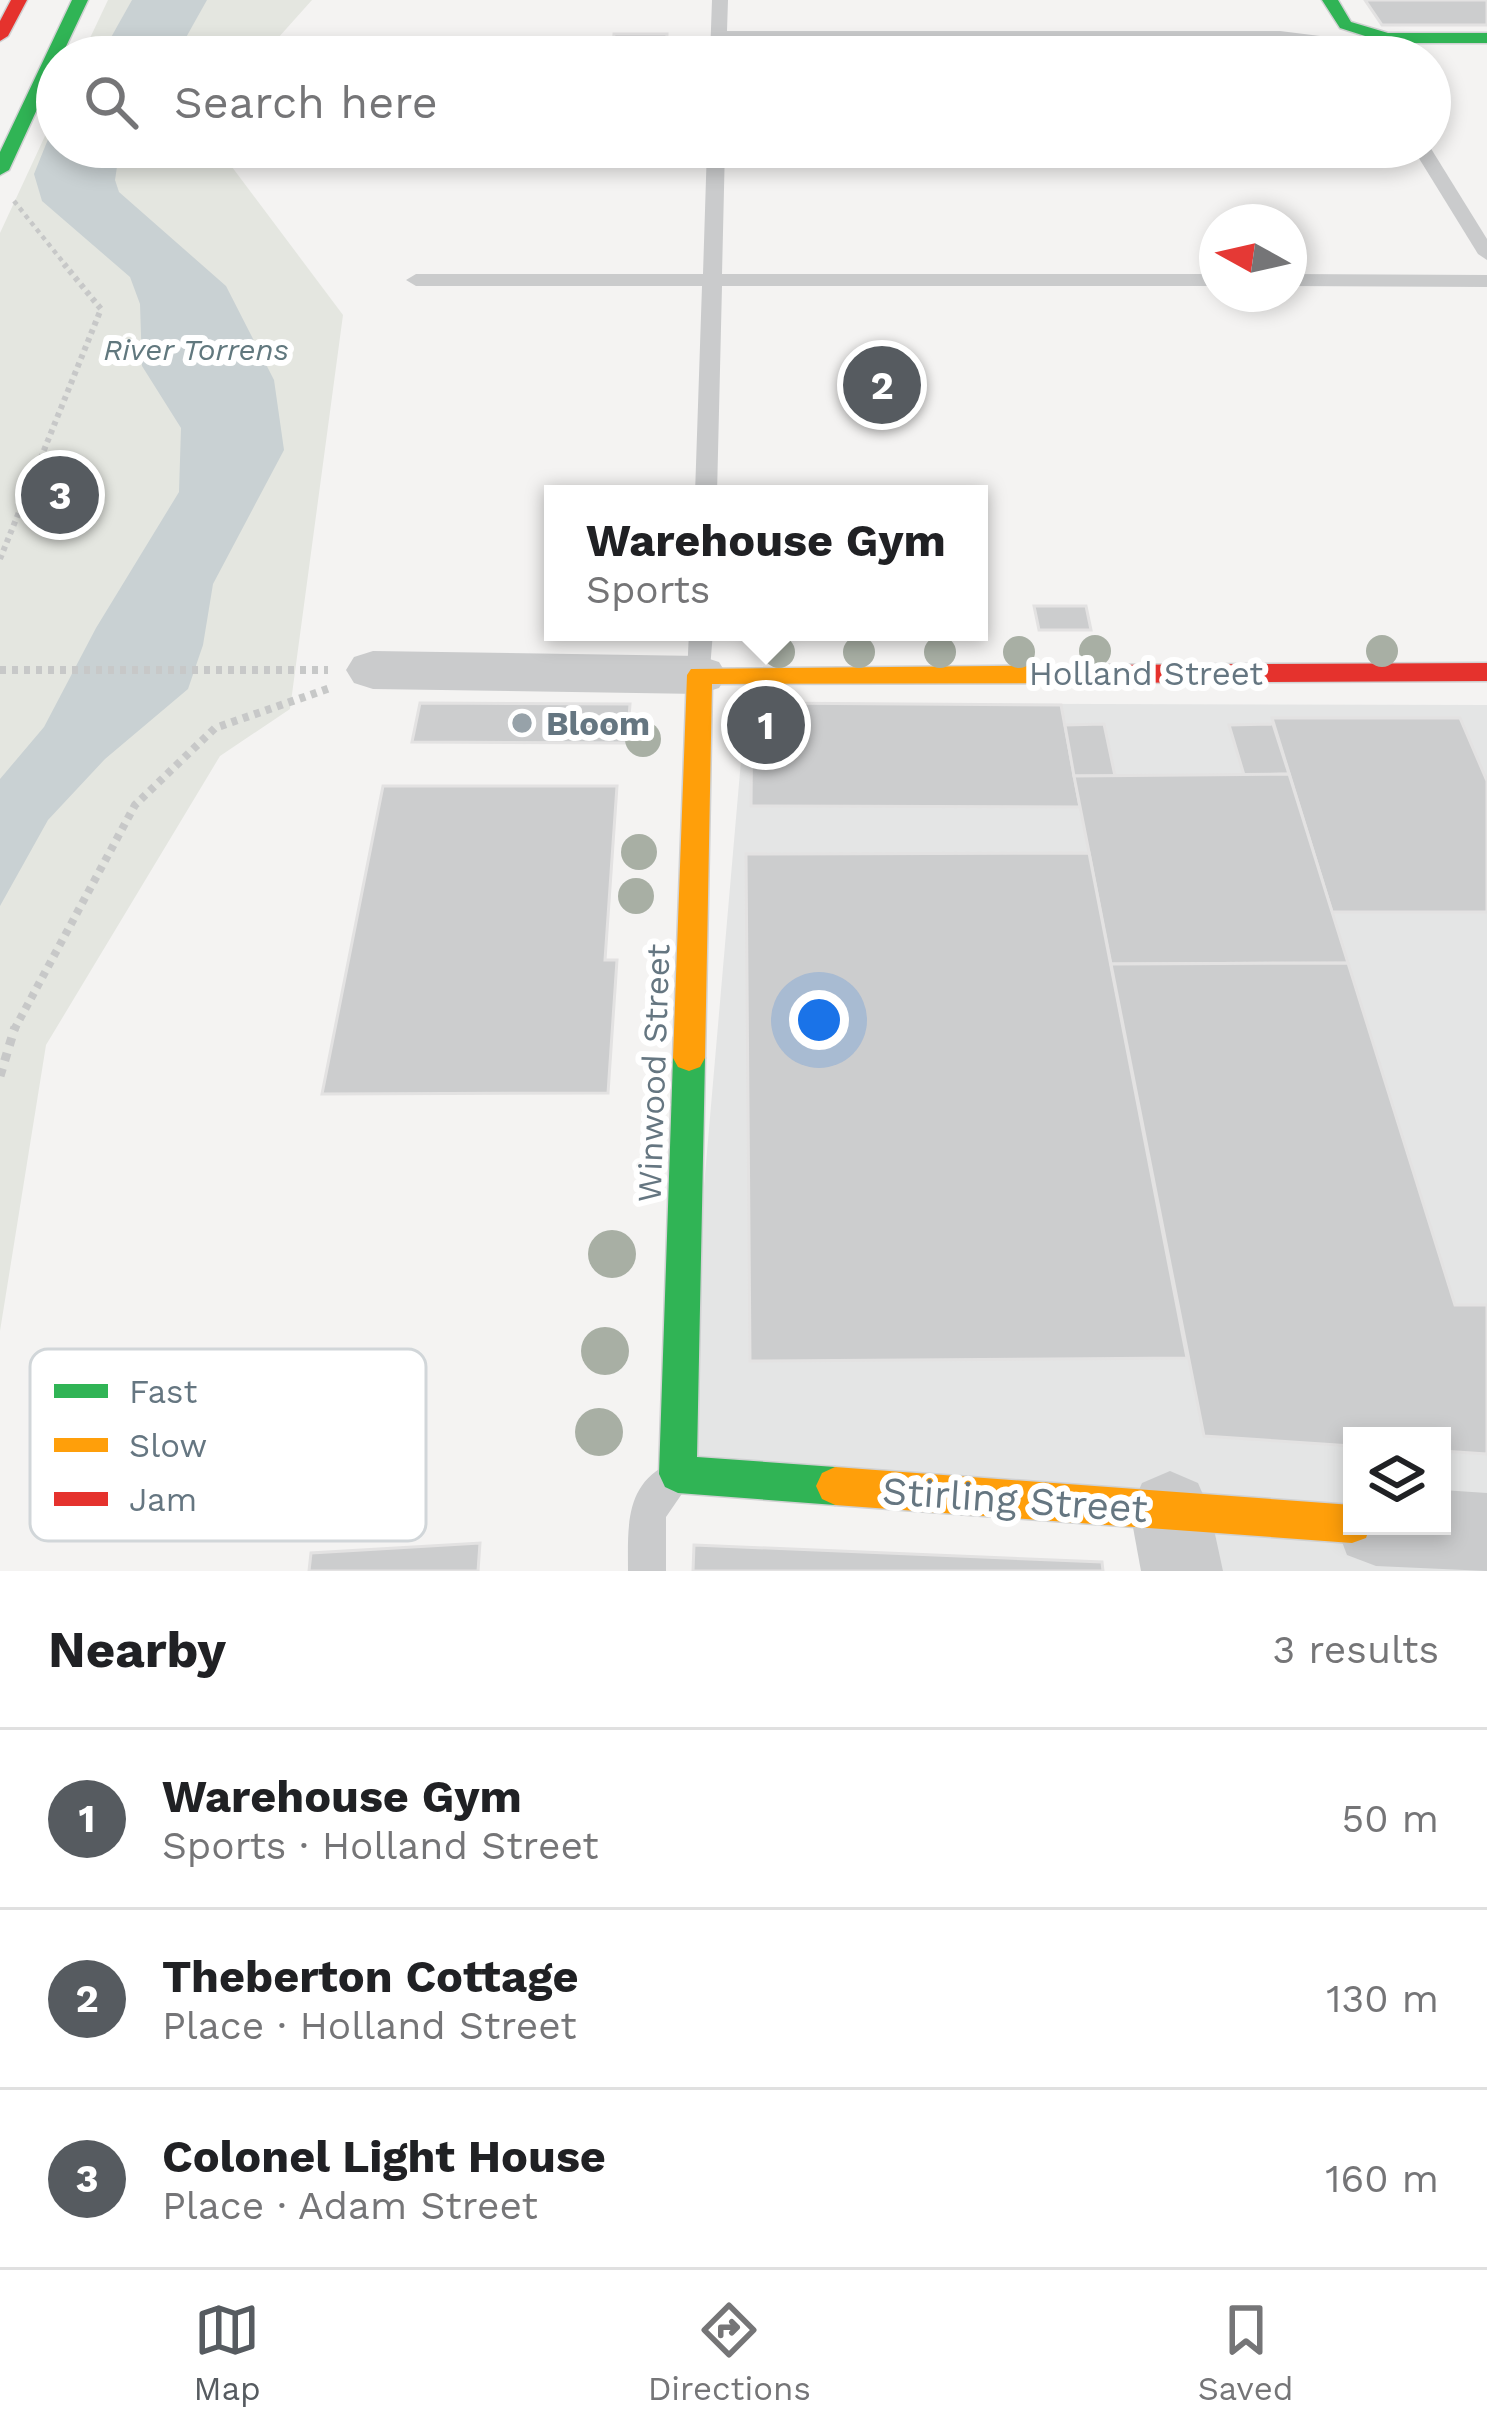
<!DOCTYPE html>
<html lang="en">
<head>
<meta charset="utf-8">
<style>
  :root { --surface:#fff; --page:#f6f6f6; --text:#202124; --muted:#757577; --line:#e0e0e0; --accent:#565b60 }
  body { margin:0; font-family:"Work Sans",sans-serif; background:var(--page); color:var(--text) }
  .controls { position:absolute; right:36px; bottom:36px; display:grid; overflow:hidden; border-radius:0px; box-shadow:0 6px 18px #0003 }
  .controls button { width:108px; height:108px; display:grid; place-items:center; padding:0; border:0; border-bottom:3px solid var(--line); background:var(--surface); color:var(--text); font:60px sans-serif }
  .compass { position:absolute; left:1199px; top:204px; width:108px; height:108px; border-radius:50%; background:var(--surface); box-shadow:0 6px 18px #0003; rotate:278deg }
  .you { position:absolute; left:819px; top:1020px; width:42px; height:42px; margin:-30px; border:9px solid #fff; border-radius:50%; background:#1a73e8; box-shadow:0 0 0 18px #1a73e833 }
  .badge { display:grid; place-items:center; width:78px; height:78px; border-radius:50%; background:var(--accent); color:#fff; font-size:39px; font-weight:700 }
  .pin { position:absolute; translate:-50% -50%; border:6px solid #fff; box-shadow:0 3px 12px #0006 }
  .popup { position:absolute; left:544px; top:485px; width:444px; height:156px; box-sizing:border-box; display:grid; place-content:center; border-radius:0px; background:var(--surface); filter:drop-shadow(0 3px 9px #0005); font-size:39px; white-space:nowrap; color:var(--muted) }
  .popup b { font-size:45px; color:var(--text) }
  .popup::after { content:''; position:absolute; left:50%; top:100%; margin-left:-24px; border:24px solid transparent; border-top-color:var(--surface) }
  .list { margin:0; padding:0; list-style:none }
  h2 { display:flex; justify-content:space-between; align-items:center; height:156px; margin:0; padding:0 48px; font-size:51px }
  h2 small { font-size:39px; font-weight:400; color:var(--muted) }
  .list li { display:grid; grid-template-columns:78px 1fr auto; gap:36px; align-items:center; box-sizing:border-box; height:180px; padding:0 48px; border-top:3px solid var(--line) }
  .list b { display:block; font-size:45px; white-space:nowrap }
  .list p { margin:0; font-size:39px; white-space:nowrap; color:var(--muted) }
  .list em { font-size:39px; font-style:normal; color:var(--muted) }
  .icon { flex:none; width:66px; height:66px; fill:none; stroke:currentColor; stroke-width:2; stroke-linecap:round; stroke-linejoin:round }
  .map { position:relative; flex:none; width:1487px; height:1571px; overflow:hidden }
  .search { position:absolute; background:var(--surface); box-shadow:0 6px 18px #0003; left:36px; right:36px; top:36px; height:132px; display:flex; align-items:center; gap:30px; box-sizing:border-box; padding:0 42px; border-radius:66px; color:var(--muted); font-size:45px }
  .sheet { height:696px; background:var(--surface) }
  nav { display:flex; justify-content:space-around; align-items:center; box-sizing:border-box; height:168px; border-top:3px solid var(--line); background:var(--surface); font-size:33px; color:var(--muted) }
  nav a { display:grid; justify-items:center; gap:6px }
  nav .on { color:var(--accent) }
  .map>svg:first-child { display:block }
  .built { fill:#e4e5e5; fill-rule:evenodd }
  .green { fill:#e4e6e0 }
  .water { fill:#c9d1d3 }
  .building { fill:#cccdce; stroke:#e3e2e2; stroke-width:3 }
  .lines { fill:none; stroke-linecap:round; stroke-linejoin:round }
  .fast-casing { stroke:#d0d1d2; stroke-width:3 }
  .slow-casing { stroke:#d0d1d2; stroke-width:3 }
  .jam-casing { stroke:#d0d1d2; stroke-width:3 }
  .path-far3 { stroke:#c7c8c8; stroke-width:4.5; stroke-dasharray:4.5 4.5; stroke-linecap:butt }
  .path-far2 { stroke:#c7c8c8; stroke-width:6; stroke-dasharray:4.5 4.5; stroke-linecap:butt }
  .path-far1 { stroke:#c7c8c8; stroke-width:8; stroke-dasharray:6 6; stroke-linecap:butt }
  .path { stroke:#c7c8c8; stroke-width:9; stroke-dasharray:8 8; stroke-linecap:butt }
  .lane { fill:#cacbcc; fill-rule:evenodd }
  .street { fill:#cacbcc; fill-rule:evenodd }
  .fast { fill:#30b455; fill-rule:evenodd }
  .slow { fill:#ff9f0a; fill-rule:evenodd }
  .jam { fill:#e5322d; fill-rule:evenodd }
  .tree { fill:#a8afa4 }
  .poi-dot { fill:#97a2a9; stroke:#fff; stroke-width:4.5 }
  .labels { text-anchor:middle; stroke-width:12; stroke-linejoin:round; paint-order:stroke }
  .far-water-label { font-size:30px; font-style:italic; fill:#61787e; stroke:#fff }
  .street-label { font-size:33px; fill:#657681; stroke:#fff }
  .poi-label { font-size:33px; font-weight:bold; fill:#657681; stroke:#fff; text-anchor:start }
  .near-street-label { font-size:39px; fill:#657681; stroke:#fff }
  .key { fill:#fff; stroke:#d1d6d9; stroke-width:3 }
  .key-label { font-size:33px; fill:#657681 }
</style>
</head>
<body>
<div class="map">
<svg width="1487" height="1571" viewBox="0 0 1487 1571">
  <rect width="100%" height="100%" fill="#f4f3f2"/>
  <path class="built" d="M746,703L1487,705V1571H1182L1170,1511L679,1474ZM1352,1436H1442V1526H1352Z"/>
  <g class="green">
    <path d="M108,0H312L261,57H81Z"/>
    <path d="M57,110V147H217L343,315L290,709L220,756L46,1045L0,1331V233Z"/>
  </g>
  <g class="water">
    <path d="M132,0H207L175,57H100Z"/>
    <path d="M57,117V147H120L115,180L119,192L226,286L274,380L284,450L213,584L203,645L188,689L105,759L48,820L0,906V779L44,727L96,628L179,492L181,428L142,366L140,304L130,277L42,201L34,174Z"/>
  </g>
  <g class="building">
    <path d="M1365,0H1487V25H1382Z"/>
    <path d="M614,34H667L666,57H612Z"/>
    <path d="M1034,606H1086L1091,630H1039Z"/>
    <path d="M420,703L630,704L627,743L412,742Z"/>
    <path d="M752,703L1061,705L1080,807L751,806Z"/>
    <path d="M1272,718H1460L1487,781V912H1332Z"/>
    <path d="M1104,724L1115,776H1074L1065,725Z"/>
    <path d="M1273,724L1289,774L1244,775L1229,725Z"/>
    <path d="M1289,774L1348,963L1111,964L1074,776Z"/>
    <path d="M383,786H617L605,960H617L608,1093L322,1094Z"/>
    <path d="M1089,853L1187,1358L750,1361L746,854Z"/>
    <path d="M1348,963L1455,1305H1487V1454L1442,1451V1436H1352V1446L1204,1436L1111,964Z"/>
    <path d="M480,1543L478,1571H309L311,1553Z"/>
    <path d="M694,1545L1102,1562L1103,1571H693Z"/>
  </g>
  <g class="lines">
    <g class="fast-casing">
      <g id="fast">
        <path d="M72,0H88L61,57H57V66L9,170L0,175V152Z"/>
        <path d="M1322,0H1338L1351,22L1388,33H1487V43H1387L1340,28Z"/>
        <path d="M689,1045L700,1049L705,1058L697,1457L835,1467L848,1473L854,1486L848,1499L835,1505L678,1493L665,1487L659,1474L673,1058L678,1049Z"/>
      </g>
    </g>
    <g class="slow-casing">
      <g id="slow">
        <path d="M1088,665L1101,674L1088,683L712,684L705,1058L700,1067L689,1071L678,1067L673,1058L687,675L691,669Z"/>
        <path d="M835,1467L1352,1505V1526H1370L1366,1538L1352,1543L835,1505L822,1499L816,1486L822,1473Z"/>
      </g>
    </g>
    <g class="jam-casing">
      <g id="jam">
        <path d="M11,0H27L8,36L0,41V21Z"/>
        <path d="M1487,663V681L1088,683L1075,674L1088,665Z"/>
      </g>
    </g>
    <path class="path-far3" d="M14,201L67,267"/>
    <path class="path-far2" d="M0,559L101,309L64,264"/>
    <g class="path-far1">
      <path d="M0,670H328"/>
      <path d="M14,1030L135,805L215,728L333,687"/>
    </g>
    <path class="path" d="M0,1076L15,1027"/>
    <g class="lane">
      <path d="M712,0H728L727,31H1280L1344,39L1374,57H1354L1334,46L1280,41H726V57H710Z"/>
      <path d="M707,147H725L722,274H1217V286H722L717,494H695L702,286H416L406,280L416,274H703Z"/>
      <path d="M1412,147H1430L1487,239V260L1478,254Z"/>
      <path d="M1289,274L1487,275V287L1289,286Z"/>
      <path d="M689,632H713L709,681H691L687,675Z"/>
      <path d="M671,1463L684,1469L690,1482L666,1517V1571H628C628,1528 624,1483 671,1463Z"/>
    </g>
    <g class="street">
      <path d="M373,651L700,656L719,662L727,675L719,688L700,694L373,689L354,683L346,670L354,657Z"/>
      <path d="M1170,1471L1198,1483L1210,1511L1223,1571H1141L1130,1511L1142,1483Z"/>
      <path d="M1442,1490L1487,1493V1571L1376,1566L1347,1555L1336,1526L1347,1497L1352,1496V1526H1442Z"/>
    </g>
    <use href="#fast" class="fast"/>
    <use href="#slow" class="slow"/>
    <use href="#jam" class="jam"/>
  </g>
  <g class="tree">
    <circle cx="1095" cy="651" r="16"/>
    <circle cx="1382" cy="651" r="16"/>
    <circle cx="779" cy="652" r="16"/>
    <circle cx="859" cy="652" r="16"/>
    <circle cx="940" cy="652" r="16"/>
    <circle cx="1019" cy="652" r="16"/>
    <circle cx="643" cy="739" r="18"/>
    <circle cx="639" cy="852" r="18"/>
    <circle cx="636" cy="896" r="18"/>
    <circle cx="612" cy="1254" r="24"/>
    <circle cx="605" cy="1351" r="24"/>
    <circle cx="599" cy="1432" r="24"/>
  </g>
  <circle class="poi-dot" cx="522" cy="723" r="12"/>
  <g class="labels">
    <g class="far-water-label">
      <text x="196" y="360">River Torrens</text>
    </g>
    <g class="street-label">
      <text x="1146" y="685">Holland Street</text>
      <text transform="translate(653 1073) rotate(-88)" y="12">Winwood Street</text>
    </g>
    <g class="poi-label">
      <text x="546" y="735">Bloom</text>
    </g>
    <g class="near-street-label">
      <text transform="translate(1015 1499) rotate(4)" y="14">Stirling Street</text>
    </g>
  </g>
  <rect x="30" y="1349" width="396" height="192" rx="18" class="key"/>
  <rect x="54" y="1384" width="54" height="14" fill="#30b455"/>
  <rect x="54" y="1438" width="54" height="14" fill="#ff9f0a"/>
  <rect x="54" y="1492" width="54" height="14" fill="#e5322d"/>
  <g class="key-label">
    <text x="129" y="1403">Fast</text>
    <text x="129" y="1457">Slow</text>
    <text x="129" y="1511">Jam</text>
  </g>
</svg>
<div class="controls">
<button><svg class="icon" aria-label="layers" viewBox="0 0 24 24"><path d="M12 4l9 5-9 5-9-5zM3 14l9 5 9-5"/></svg></button>
</div>
<svg class="compass" viewBox="-18 -18 36 36"><path d="M0-13l5 13h-10z" fill="#e53935"/><path d="M0 13l5-13h-10z" fill="#757577"/></svg>
<div class="you"></div>
<div class="pin badge" style="left:766px;top:725px">1</div>
<div class="popup"><b>Warehouse Gym</b>Sports</div>
<div class="pin badge" style="left:882px;top:385px">2</div>
<div class="pin badge" style="left:60px;top:495px">3</div>
<div class="search"><svg class="icon" aria-label="search" viewBox="0 0 24 24"><circle cx="10" cy="10" r="6"/><path d="M15 15l6 6"/></svg>Search here</div>
</div>
<section class="sheet">
<h2>Nearby<small>3 results</small></h2>
<ul class="list">
<li><span class="badge">1</span><div><b>Warehouse Gym</b><p>Sports · Holland Street</p></div><em>50 m</em></li>
<li><span class="badge">2</span><div><b>Theberton Cottage</b><p>Place · Holland Street</p></div><em>130 m</em></li>
<li><span class="badge">3</span><div><b>Colonel Light House</b><p>Place · Adam Street</p></div><em>160 m</em></li>
</ul>
</section>
<nav>
<a class="on"><svg class="icon" aria-label="map" viewBox="0 0 24 24"><path d="M3 6l6-2 6 2 6-2v14l-6 2-6-2-6 2zM9 4v14M15 6v14"/></svg>Map</a>
<a><svg class="icon" aria-label="directions" viewBox="0 0 24 24"><path d="M12 3l9 9-9 9-9-9zM9 14v-3h6M13 9l2 2-2 2"/></svg>Directions</a>
<a><svg class="icon" aria-label="saved" viewBox="0 0 24 24"><path d="M7 4h10v16l-5-4-5 4z"/></svg>Saved</a>
</nav>
</body>
</html>
